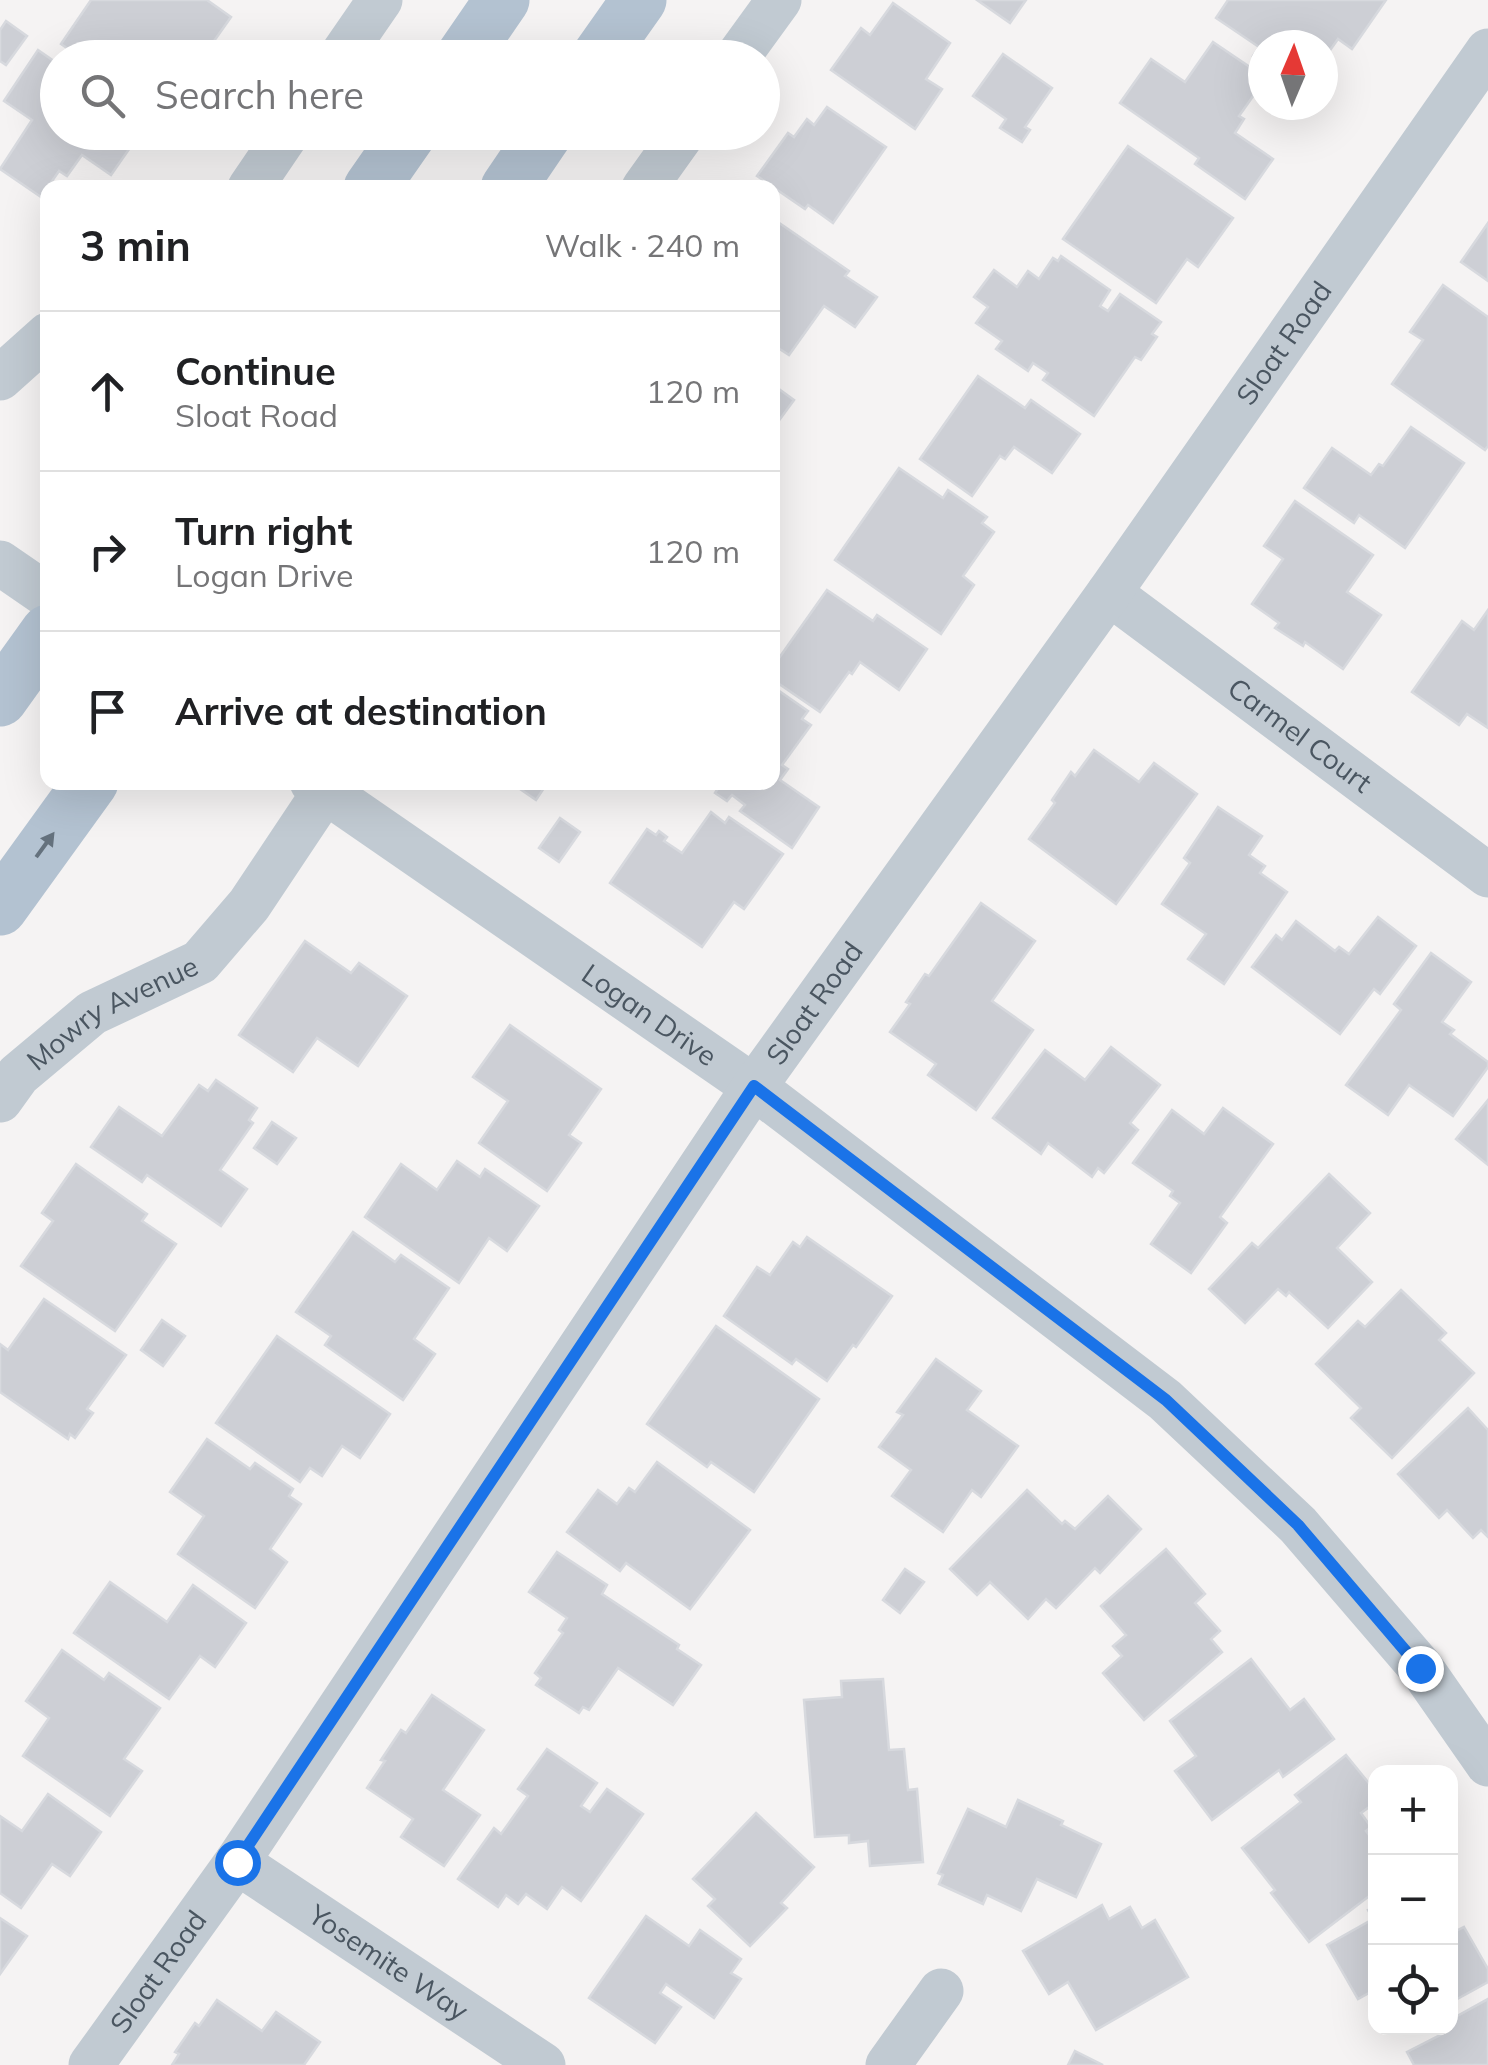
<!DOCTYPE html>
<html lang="en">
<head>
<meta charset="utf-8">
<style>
  :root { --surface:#fff; --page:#f2f2f2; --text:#202124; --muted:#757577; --line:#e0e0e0 }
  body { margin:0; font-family:Mulish,sans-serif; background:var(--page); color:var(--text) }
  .controls { position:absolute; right:30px; bottom:30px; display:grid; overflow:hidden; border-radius:20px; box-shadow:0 10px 40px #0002 }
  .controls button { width:90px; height:90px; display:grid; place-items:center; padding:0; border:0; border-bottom:2px solid var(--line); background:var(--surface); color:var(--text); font:50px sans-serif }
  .compass { position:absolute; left:1248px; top:30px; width:90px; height:90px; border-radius:50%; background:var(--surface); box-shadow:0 10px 40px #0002; rotate:2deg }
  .stop { position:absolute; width:30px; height:30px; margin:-22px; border:8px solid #1a73e8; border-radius:50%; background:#fff }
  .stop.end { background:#1a73e8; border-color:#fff; box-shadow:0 2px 10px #0008 }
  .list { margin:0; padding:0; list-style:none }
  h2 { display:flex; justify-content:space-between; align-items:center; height:130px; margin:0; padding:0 40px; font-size:42px }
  h2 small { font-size:32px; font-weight:400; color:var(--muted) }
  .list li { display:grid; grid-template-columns:65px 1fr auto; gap:30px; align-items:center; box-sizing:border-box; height:160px; padding:0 40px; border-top:2px solid var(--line) }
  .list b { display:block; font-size:38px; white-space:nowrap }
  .list p { margin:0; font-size:32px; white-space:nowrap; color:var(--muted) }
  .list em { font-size:32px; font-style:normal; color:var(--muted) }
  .icon { flex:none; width:55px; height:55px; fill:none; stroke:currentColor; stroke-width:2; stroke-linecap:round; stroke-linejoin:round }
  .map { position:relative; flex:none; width:1488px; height:2065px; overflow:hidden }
  .search { position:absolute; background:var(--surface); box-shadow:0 10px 40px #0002; left:40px; top:40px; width:740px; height:110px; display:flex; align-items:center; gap:25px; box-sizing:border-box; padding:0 35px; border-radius:55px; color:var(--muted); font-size:38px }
  .panel { position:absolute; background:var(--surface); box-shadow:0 10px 40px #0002; left:40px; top:180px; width:740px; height:610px; border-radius:20px }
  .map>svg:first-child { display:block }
  .building { fill:#cdcfd5; stroke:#d7d9de; stroke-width:2.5 }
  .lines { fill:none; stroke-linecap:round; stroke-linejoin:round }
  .street { stroke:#c1cad2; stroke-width:45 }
  .primary { stroke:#b3c2d1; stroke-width:55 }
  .oneway { fill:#64717d }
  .route { stroke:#1a73e8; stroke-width:12 }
  .labels { text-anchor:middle; stroke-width:10; stroke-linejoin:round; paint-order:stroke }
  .street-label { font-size:28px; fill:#4a5661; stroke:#fff }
</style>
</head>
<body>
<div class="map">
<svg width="1488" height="2065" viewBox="0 0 1488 2065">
  <rect width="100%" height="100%" fill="#f5f3f3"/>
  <g class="building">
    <path d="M91,0H207L231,17L202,58H81L61,44Z"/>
    <path d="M977,0H1026L1010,23Z"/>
    <path d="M1228,0H1386L1352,49L1338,39L1323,60V45H1263V62L1253,56L1259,47L1216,18Z"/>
    <path d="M893,3L950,43L926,79L942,89L915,129L831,70L861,28L870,35Z"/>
    <path d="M6,21L27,36L6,65L0,61V30Z"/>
    <path d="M1213,42L1263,76V82L1239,116L1244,119L1235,133L1273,159L1245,199L1195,164L1199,158L1120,103L1151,59L1185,82Z"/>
    <path d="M38,50L58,64V132H141L111,175L82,155L67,176L59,171L41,197L0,169L32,120L4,101Z"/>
    <path d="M1003,54L1052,88L1025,127L1030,130L1022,142L1000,128L1006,119L973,96Z"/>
    <path d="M827,107L886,147L833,223L808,205L805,209L757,176L788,133L794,137L807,119L814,125Z"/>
    <path d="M1128,146L1233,218L1198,267L1187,259L1156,303L1063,239Z"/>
    <path d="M772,218L849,271L845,276L877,297L855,327L824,306L789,355L772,344Z"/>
    <path d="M1488,223V281L1461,262Z"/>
    <path d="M1061,256L1110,290L1100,306L1108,311L1120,294L1161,322L1152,334L1157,337L1141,360L1135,357L1094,416L1043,380L1048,373L1033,363L1028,371L996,349L1002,341L976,323L988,307L974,297L994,270L1017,287L1028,271L1039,279L1053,258L1058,261Z"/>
    <path d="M1443,285L1488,317V446L1485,450L1392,384L1423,340L1410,332Z"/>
    <path d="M978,376L1025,408L1031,400L1080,434L1052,473L1014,447L1005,459L1000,456L972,496L920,459Z"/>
    <path d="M772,384L794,400L772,430Z"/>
    <path d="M1411,427L1464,463L1405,548L1359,515L1354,523L1304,488L1332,448L1371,475L1379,464L1383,466Z"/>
    <path d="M899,468L943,498L948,490L987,517L982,523L994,532L963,576L974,585L941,634L835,560Z"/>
    <path d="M1295,501L1373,555L1347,592L1381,615L1343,669L1305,642L1303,646L1275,628L1279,623L1252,604L1283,559L1264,546Z"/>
    <path d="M827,590L873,621L877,615L927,649L899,690L860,662L852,674L849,672L820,712L772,679V668Z"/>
    <path d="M1488,610V728L1467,714L1459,725L1412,692L1462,621L1474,630Z"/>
    <path d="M772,686L808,711L802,719L811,725L782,765L788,769L780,780L819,807L792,848L740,811L745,805L732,795L727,801L715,793L720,785L716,782H772Z"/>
    <path d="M1094,750L1139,782L1154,763L1197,794L1116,904L1029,839L1055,803L1052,800L1071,772L1075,776Z"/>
    <path d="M510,782H548L536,800Z"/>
    <path d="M1218,807L1262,836L1249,855L1265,866L1260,873L1287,892L1224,984L1188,959L1206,934L1162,904L1190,863L1184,858Z"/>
    <path d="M711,812L725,823L729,817L783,854L744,909L734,902L702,947L610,883L647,829L656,835L659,831L667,837L664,841L682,853Z"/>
    <path d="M560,818L580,832L559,862L539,848Z"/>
    <path d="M981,903L1035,941L992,1001L1033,1030L976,1110L928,1075L936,1064L890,1032L910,1004L906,1002L925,974L929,976Z"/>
    <path d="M1378,917L1416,946L1380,994L1374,989L1340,1034L1252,967L1276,935L1282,940L1296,921L1335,951L1339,947L1349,954Z"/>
    <path d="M305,941L351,973L359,963L407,996L358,1066L317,1038L293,1072L239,1035Z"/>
    <path d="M1431,953L1471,982L1442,1022L1454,1030L1450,1034L1488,1062V1067L1453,1116L1409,1085L1388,1115L1346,1085L1401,1010L1394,1004Z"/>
    <path d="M510,1025L601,1089L569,1135L581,1143L547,1191L479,1143L508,1101L473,1077Z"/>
    <path d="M1111,1047L1160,1085L1130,1123L1138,1130L1104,1173L1098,1168L1092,1177L1048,1143L1041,1154L993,1118L1045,1050L1085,1080Z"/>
    <path d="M216,1080L257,1108L249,1120L253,1123L220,1170L247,1189L221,1226L147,1175L142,1182L91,1147L119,1107L162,1136L199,1085L208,1091Z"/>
    <path d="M1488,1100V1165L1456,1139Z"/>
    <path d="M1223,1108L1273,1144L1220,1217L1227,1223L1191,1273L1151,1244L1180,1203L1170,1196L1173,1191L1133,1163L1172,1110L1204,1134Z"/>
    <path d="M272,1122L296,1138L277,1164L254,1148Z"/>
    <path d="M457,1161L480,1177L485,1169L539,1206L507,1251L489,1238L459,1283L365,1217L401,1164L437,1190Z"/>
    <path d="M76,1164L147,1214L142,1221L176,1244L115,1331L21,1266L53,1221L42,1213Z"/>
    <path d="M1329,1174L1370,1213L1337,1248L1372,1282L1328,1328L1289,1292L1286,1296L1278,1289L1245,1323L1209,1289L1252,1243L1258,1248Z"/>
    <path d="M353,1232L395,1262L401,1255L449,1288L414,1339L435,1354L403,1400L325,1345L331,1336L296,1312Z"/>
    <path d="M807,1237L892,1296L856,1347L853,1345L827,1381L796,1359L792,1364L724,1316L757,1267L770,1275L793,1242L800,1247Z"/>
    <path d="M1401,1290L1446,1333L1439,1340L1474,1373L1392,1458L1351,1418L1361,1408L1316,1364L1358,1321L1365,1327Z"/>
    <path d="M44,1299L126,1355L87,1409L93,1413L75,1438L70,1434L68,1439L0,1392V1344L8,1350Z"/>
    <path d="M162,1320L185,1336L163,1366L141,1350Z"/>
    <path d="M716,1326L819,1399L754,1492L711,1462L707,1467L647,1424Z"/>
    <path d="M277,1336L390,1414L360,1458L342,1446L322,1476L310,1468L300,1482L216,1423Z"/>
    <path d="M936,1359L981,1391L967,1410L1018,1446L981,1497L972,1490L943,1532L892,1496L911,1470L879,1447L903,1415L897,1412Z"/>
    <path d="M1468,1408L1488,1430V1537L1481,1530L1473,1538L1447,1510L1439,1518L1398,1474Z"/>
    <path d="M207,1439L250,1469L255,1463L293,1489L289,1496L301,1504L270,1549L287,1562L255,1608L178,1554L204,1516L170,1492Z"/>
    <path d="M657,1462L750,1530L690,1609L626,1563L620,1571L567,1532L598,1490L617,1504L629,1488L635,1492Z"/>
    <path d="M1027,1490L1062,1524L1065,1521L1075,1529L1108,1496L1141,1529L1100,1573L1095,1568L1056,1608L1046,1599L1028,1619L990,1582L977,1595L950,1569Z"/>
    <path d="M1166,1549L1205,1594L1195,1603L1220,1631L1211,1639L1222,1652L1144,1720L1103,1673L1122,1656L1113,1646L1126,1635L1101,1606Z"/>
    <path d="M557,1552L607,1585L602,1594L679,1645L677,1649L701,1665L673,1705L618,1668L589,1710L583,1707L579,1713L536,1685L541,1678L535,1673L563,1633L559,1630L567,1618L529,1592Z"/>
    <path d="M905,1569L924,1582L900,1613L883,1600Z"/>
    <path d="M110,1582L167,1622L193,1585L246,1623L215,1667L200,1656L169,1699L74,1633Z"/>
    <path d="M62,1650L104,1680L109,1673L160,1708L124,1759L142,1771L110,1816L23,1756L49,1718L26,1701Z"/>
    <path d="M1251,1659L1290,1710L1304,1699L1334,1739L1283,1777L1279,1770L1212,1820L1175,1771L1196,1756L1170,1721Z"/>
    <path d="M883,1679L889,1750L904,1749L908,1790L917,1789L923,1862L870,1866L868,1841L849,1843V1835L815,1837L804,1700L842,1697L841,1681Z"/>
    <path d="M432,1695L484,1730L443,1790L480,1815L444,1866L401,1837L413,1819L367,1788L385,1761L381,1760L401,1730L406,1733Z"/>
    <path d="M547,1749L597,1783L581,1806L590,1812L607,1789L643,1814L581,1901L562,1887L547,1909L526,1894L518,1904L506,1895L498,1907L458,1879L494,1828L501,1834L528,1796L518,1789Z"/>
    <path d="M1346,1755L1376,1792V1802L1361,1813L1371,1827L1366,1831L1376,1844V1869L1370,1873L1376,1881V1891L1309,1942L1271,1893L1275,1890L1242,1848L1301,1802L1295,1795Z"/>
    <path d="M48,1794L101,1832L70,1876L52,1864L21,1908L0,1893V1816L22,1831Z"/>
    <path d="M1018,1800L1063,1821L1061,1825L1101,1844L1076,1897L1037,1879L1021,1911L987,1895L983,1904L939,1884L943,1875L938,1873L968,1809L1006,1827Z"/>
    <path d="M756,1813L814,1867L781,1903L787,1908L750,1946L708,1906L715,1899L693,1879Z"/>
    <path d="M1102,1905L1109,1919L1130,1907L1142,1928L1155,1920L1188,1977L1096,2030L1068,1982L1049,1994L1023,1951Z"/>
    <path d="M1376,1906V1989L1358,1999L1327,1945L1373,1919L1368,1910Z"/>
    <path d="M646,1916L689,1946L700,1930L741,1959L731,1973L741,1979L714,2018L666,1984L660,1993L681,2007L655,2043L589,1998Z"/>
    <path d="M0,1918L27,1936L0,1974Z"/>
    <path d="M1464,1927L1488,1969V1982L1450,2003V1934Z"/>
    <path d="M1488,1999V2065H1414L1407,2052L1450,2030V2020Z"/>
    <path d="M217,2000L262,2031L276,2012L320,2042L304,2065H172L179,2054L175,2052L195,2023L199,2026Z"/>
    <path d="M1075,2051L1103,2065H1068Z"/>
  </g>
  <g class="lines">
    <g class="street">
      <path d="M340,58L380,0"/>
      <path d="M737,58L779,0"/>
      <path d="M250,188L288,132"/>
      <path d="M644,188L684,132"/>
      <path d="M0,378L48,335"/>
      <path d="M0,563L48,596"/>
      <path id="s1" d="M1109,593L1488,875"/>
      <path id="s2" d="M312,782L754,1087L1165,1400L1298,1525L1421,1668L1488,1764"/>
      <path id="s3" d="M0,1100L18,1075L92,1013L200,962L249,905L331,782"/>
      <path id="s4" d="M237,1862L543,2065"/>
      <path id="s5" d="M91,2065L237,1862L754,1087L1109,593L1488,51"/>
      <path d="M888,2065L941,1991"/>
    </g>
    <g class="primary">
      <path d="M462,58L502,0"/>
      <path d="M598,58L639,0"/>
      <path d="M371,188L410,132"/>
      <path d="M508,188L546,132"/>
      <path d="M0,699L48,632"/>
      <path d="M0,908L91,782"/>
    </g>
  </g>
  <defs><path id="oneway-solid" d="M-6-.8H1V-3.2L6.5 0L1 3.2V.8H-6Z" transform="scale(2.5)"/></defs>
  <use class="oneway" href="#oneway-solid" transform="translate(45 845) rotate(-54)"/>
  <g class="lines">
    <path class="route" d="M237,1862L754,1086L1166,1400L1298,1525L1420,1668"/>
  </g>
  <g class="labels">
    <g class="street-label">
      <text dy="10" stroke="none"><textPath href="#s5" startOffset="2095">Sloat Road</textPath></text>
      <text dy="10" stroke="none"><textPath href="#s1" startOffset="238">Carmel Court</textPath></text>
      <text dy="10" stroke="none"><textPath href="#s5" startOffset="1285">Sloat Road</textPath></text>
      <text dy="10" stroke="none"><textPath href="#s3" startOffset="145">Mowry Avenue</textPath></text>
      <text dy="10" stroke="none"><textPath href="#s2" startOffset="410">Logan Drive</textPath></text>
      <text dy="10" stroke="none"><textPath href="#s4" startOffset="182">Yosemite Way</textPath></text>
      <text dy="10" stroke="none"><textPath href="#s5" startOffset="115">Sloat Road</textPath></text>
    </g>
  </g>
</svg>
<div class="controls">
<button>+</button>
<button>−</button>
<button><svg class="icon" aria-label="locate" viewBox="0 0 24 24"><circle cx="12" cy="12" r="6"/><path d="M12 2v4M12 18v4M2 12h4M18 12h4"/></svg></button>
</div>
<svg class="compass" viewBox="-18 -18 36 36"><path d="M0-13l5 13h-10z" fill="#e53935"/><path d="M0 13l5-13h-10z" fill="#757577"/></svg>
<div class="stop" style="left:237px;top:1862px"></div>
<div class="stop end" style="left:1420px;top:1668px"></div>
<div class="search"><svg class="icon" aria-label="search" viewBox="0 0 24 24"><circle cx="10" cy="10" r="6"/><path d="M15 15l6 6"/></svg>Search here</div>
<section class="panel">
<h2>3 min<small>Walk · 240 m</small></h2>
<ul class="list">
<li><svg class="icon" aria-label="ahead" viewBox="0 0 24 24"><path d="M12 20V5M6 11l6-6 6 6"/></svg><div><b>Continue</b><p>Sloat Road</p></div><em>120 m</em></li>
<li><svg class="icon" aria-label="right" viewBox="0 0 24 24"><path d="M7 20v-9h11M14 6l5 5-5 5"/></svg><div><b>Turn right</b><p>Logan Drive</p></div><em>120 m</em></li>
<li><svg class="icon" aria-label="arrive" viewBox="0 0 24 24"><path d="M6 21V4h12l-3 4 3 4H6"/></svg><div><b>Arrive at destination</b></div></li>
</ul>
</section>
</div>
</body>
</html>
